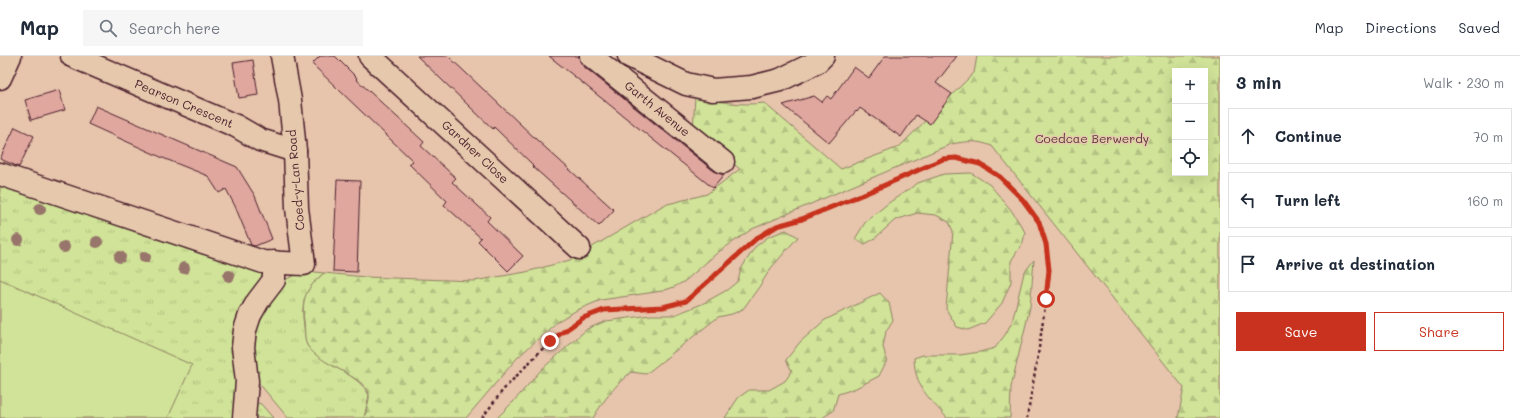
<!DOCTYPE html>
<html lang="en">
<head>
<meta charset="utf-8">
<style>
  :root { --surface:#fff; --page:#f6f6f7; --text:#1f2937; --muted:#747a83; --line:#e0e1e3; --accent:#c8321e }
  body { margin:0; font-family:Mali,sans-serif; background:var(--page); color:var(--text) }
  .controls { position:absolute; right:12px; top:12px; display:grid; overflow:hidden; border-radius:0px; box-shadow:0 4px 16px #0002 }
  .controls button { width:36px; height:36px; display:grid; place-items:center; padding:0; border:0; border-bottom:1px solid var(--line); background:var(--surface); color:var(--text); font:20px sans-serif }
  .stop { position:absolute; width:12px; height:12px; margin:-9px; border:3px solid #c8321e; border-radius:50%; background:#fff }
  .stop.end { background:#c8321e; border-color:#fff; box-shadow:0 1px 4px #0008 }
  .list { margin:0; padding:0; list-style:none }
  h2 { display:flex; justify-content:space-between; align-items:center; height:52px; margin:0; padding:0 16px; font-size:17px }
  h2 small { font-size:13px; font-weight:400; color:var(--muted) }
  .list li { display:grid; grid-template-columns:26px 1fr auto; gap:12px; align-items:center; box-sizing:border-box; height:56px; margin:0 8px 8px; padding:0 8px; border:1px solid var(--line); border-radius:0px }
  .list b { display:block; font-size:15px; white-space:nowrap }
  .list em { font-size:13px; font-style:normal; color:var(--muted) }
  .actions { display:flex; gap:8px; padding:12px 16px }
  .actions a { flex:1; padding:9px 0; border:1px solid var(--accent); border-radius:0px; text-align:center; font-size:14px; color:var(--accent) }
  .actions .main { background:var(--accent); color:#fff }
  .icon { flex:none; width:22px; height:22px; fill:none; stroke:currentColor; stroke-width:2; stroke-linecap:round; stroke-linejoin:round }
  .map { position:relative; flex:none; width:1220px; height:362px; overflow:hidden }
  header { display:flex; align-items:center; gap:24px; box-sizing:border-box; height:56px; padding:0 20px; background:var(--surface); border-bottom:1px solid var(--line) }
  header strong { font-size:19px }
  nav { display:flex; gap:22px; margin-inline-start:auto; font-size:14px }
  .search { width:280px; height:36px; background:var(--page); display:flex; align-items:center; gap:10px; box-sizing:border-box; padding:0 14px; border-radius:0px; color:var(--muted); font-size:15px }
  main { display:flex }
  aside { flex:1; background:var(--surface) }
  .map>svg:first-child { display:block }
  .grass { fill:url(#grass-tufts); stroke:#8d8162 }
  .forest { fill:url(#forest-firs); stroke:#8d8162; fill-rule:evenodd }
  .garden { fill:#d0e398; stroke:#8d8162 }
  .building { fill:#e0a79f; stroke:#4a1f2b }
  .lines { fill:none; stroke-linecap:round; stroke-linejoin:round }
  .minor-casing { stroke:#4a1f2b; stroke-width:25 }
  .path { stroke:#4a1f2b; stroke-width:2.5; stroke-dasharray:3 3; stroke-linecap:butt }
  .minor { stroke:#e6c9ad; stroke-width:22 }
  .tree { fill:#98746b }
  .route { stroke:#c8321e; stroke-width:5 }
  .labels { text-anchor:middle; stroke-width:3; stroke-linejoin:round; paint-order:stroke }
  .street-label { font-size:12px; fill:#4a1f2b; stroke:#e6c9ad }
  .park-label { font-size:12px; fill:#573336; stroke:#e6c9ad }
</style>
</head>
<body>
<header>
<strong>Map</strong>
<div class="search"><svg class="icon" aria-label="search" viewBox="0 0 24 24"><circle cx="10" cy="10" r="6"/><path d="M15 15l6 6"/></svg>Search here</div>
<nav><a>Map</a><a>Directions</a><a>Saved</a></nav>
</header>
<main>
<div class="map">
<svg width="1220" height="362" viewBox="0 0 1220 362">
  <defs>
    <pattern id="grass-tufts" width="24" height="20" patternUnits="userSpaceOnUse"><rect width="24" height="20" fill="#d0e398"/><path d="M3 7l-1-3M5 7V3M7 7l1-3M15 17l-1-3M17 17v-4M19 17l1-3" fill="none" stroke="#b4c283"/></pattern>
    <pattern id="forest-firs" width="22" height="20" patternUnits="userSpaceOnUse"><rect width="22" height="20" fill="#d0e398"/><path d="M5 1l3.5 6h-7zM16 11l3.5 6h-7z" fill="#b4c283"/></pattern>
  </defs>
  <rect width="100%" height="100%" fill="#e7c4ac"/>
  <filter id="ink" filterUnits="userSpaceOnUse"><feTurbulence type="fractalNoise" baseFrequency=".025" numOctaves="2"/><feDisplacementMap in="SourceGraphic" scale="8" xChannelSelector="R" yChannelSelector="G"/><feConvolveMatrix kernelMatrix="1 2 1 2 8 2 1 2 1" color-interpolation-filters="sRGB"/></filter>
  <g filter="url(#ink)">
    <g class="grass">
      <path d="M0,128L273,214L256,240L239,362H0Z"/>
      <path d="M306,215L324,217C308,231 302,240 303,262C304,268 305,285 307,289C309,292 312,294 314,296C330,313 358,317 369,339L364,362H288L258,326L253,317L250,285L256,265L284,224Z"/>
      <path d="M253,346L261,348L273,362H251Z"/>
    </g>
    <g class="forest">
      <path d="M977,0H1220V362H1178L1184,332L992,90C976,84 968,85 951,88L752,173L717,197L685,225L674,231L662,235L601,244L577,254L558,265L517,302L466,362H364C366,356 370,344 369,338C365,320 317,308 307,289C304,283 305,272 304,265C301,241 307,232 324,217L365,221L474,225L526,216L570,204L664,149L707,138L740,113L693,75L695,40C718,46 741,50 764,47L841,113L899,91L974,17ZM1175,15H1205V117H1175Z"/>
      <path d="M971,117L990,129L1011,154L1025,176L1023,186L1011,205V226L1002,247L985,267L968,274L957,271L946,253L953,175L949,166L936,159L917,157L895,164L874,183L865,188L855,183L866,165L890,146L918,127L944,118Z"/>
      <path d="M786,174L798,181L771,212L759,231L743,253L732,258L718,261L646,318L631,316C615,329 604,344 593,362H497L514,345L541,314L587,273L606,265L651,259H674L702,248L727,234L738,225L741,213L755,191L768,181Z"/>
      <path d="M1034,204L1030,251L1011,331L1010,362H947C929,342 915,331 914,302L923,299H960L980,296L995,292L1005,279L1012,266L1024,217Z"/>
      <path d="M880,237L889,247L893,264L886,275L883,291L887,304L879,320L854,333L838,338L833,355L822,362H725L738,342L749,334H769L785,325L792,315L786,304L800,286L825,264Z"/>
    </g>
    <path class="garden" d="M0,223L192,309L168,362H0Z"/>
    <g class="building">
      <path d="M320,0H335L357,22L356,23L424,86L421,90L456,122L452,126L490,161L487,165L523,200L508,215L478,185L481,182L444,149L447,145L409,108L413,105L312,8Z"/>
      <path d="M417,0H448L537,84L614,154L599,170L532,110L533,109L494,71L493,73Z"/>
      <path d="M549,0H579L580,5L583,10L715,116L721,118H725L713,132Z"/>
      <path d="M885,0H957L936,27L952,38L930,68L916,59L901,81L860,52L857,56L856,55L829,87L783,49L814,40L822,46L827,40L831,43L854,11L869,22Z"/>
      <path d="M253,4L258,39L239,42L233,7Z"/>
      <path d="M59,34L65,54L31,64L25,44Z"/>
      <path d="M96,50L237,111L255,140L272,183L255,190L251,189L235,150L226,133L219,137L208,120L163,102L88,68Z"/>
      <path d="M15,71L34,80L19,111L0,103Z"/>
      <path d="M337,124L360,125L357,216L333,215Z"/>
    </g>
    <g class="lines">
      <g class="minor-casing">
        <g id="minor">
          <path d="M72,0L236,70L260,84L295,95"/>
          <path d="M370,0L579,192"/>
          <path d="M591,0L723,106"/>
          <path d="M629,0L686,28L713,34L752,31L780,24L817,6L823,0"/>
          <path d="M0,22L10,0"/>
          <path d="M0,118L263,206L304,208L297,152L295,95L290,44L282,0"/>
          <path d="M244,362L247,325L243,291L245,274L250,259L258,245L274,224V206"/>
        </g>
      </g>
      <path class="path" d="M482,362L503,334L550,285L583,262L605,254L663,251L686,245L757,182L777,170L802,163L876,133L943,103L956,102L980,108L1000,121L1023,144L1039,166L1046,189L1049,214L1046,243L1038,299L1027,362"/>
      <use href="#minor" class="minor"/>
    </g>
    <g class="tree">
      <circle cx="40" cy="153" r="6"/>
      <circle cx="18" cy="184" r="6"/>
      <circle cx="97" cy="186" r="6"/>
      <circle cx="64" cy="191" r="6"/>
      <circle cx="120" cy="201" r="6"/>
      <circle cx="145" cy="201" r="6"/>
      <circle cx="184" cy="212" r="6"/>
      <circle cx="229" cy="220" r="6"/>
    </g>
  </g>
  <g class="lines" filter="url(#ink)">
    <path class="route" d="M550,285L583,262L604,254L663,251L686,245L757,182L777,170L802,163L876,133L943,103L956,102L980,108L1000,121L1023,144L1039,166L1046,188L1049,214L1046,243"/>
  </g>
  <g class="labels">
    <g class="street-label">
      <text transform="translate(184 48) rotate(23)" y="4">Pearson Crescent</text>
      <text transform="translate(657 53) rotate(39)" y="4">Garth Avenue</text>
      <text transform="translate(475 96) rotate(43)" y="4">Gardner Close</text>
      <text transform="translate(296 124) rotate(-95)" y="4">Coed-y-Lan Road</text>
    </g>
    <g class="park-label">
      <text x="1092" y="87">Coedcae Berwerdy</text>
    </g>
  </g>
</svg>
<div class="controls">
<button>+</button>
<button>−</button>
<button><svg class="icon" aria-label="locate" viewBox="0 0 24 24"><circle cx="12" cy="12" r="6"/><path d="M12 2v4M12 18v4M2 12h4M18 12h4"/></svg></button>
</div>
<div class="stop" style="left:1046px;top:243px"></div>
<div class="stop end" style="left:550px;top:285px"></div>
</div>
<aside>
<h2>3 min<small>Walk · 230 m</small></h2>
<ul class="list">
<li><svg class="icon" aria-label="ahead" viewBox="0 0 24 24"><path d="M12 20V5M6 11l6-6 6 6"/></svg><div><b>Continue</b></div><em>70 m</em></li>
<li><svg class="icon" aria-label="left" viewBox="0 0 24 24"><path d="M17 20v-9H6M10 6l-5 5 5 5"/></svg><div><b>Turn left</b></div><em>160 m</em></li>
<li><svg class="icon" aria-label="arrive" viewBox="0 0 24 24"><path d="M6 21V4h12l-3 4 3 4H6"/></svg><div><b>Arrive at destination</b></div></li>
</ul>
<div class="actions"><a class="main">Save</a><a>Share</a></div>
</aside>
</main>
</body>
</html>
